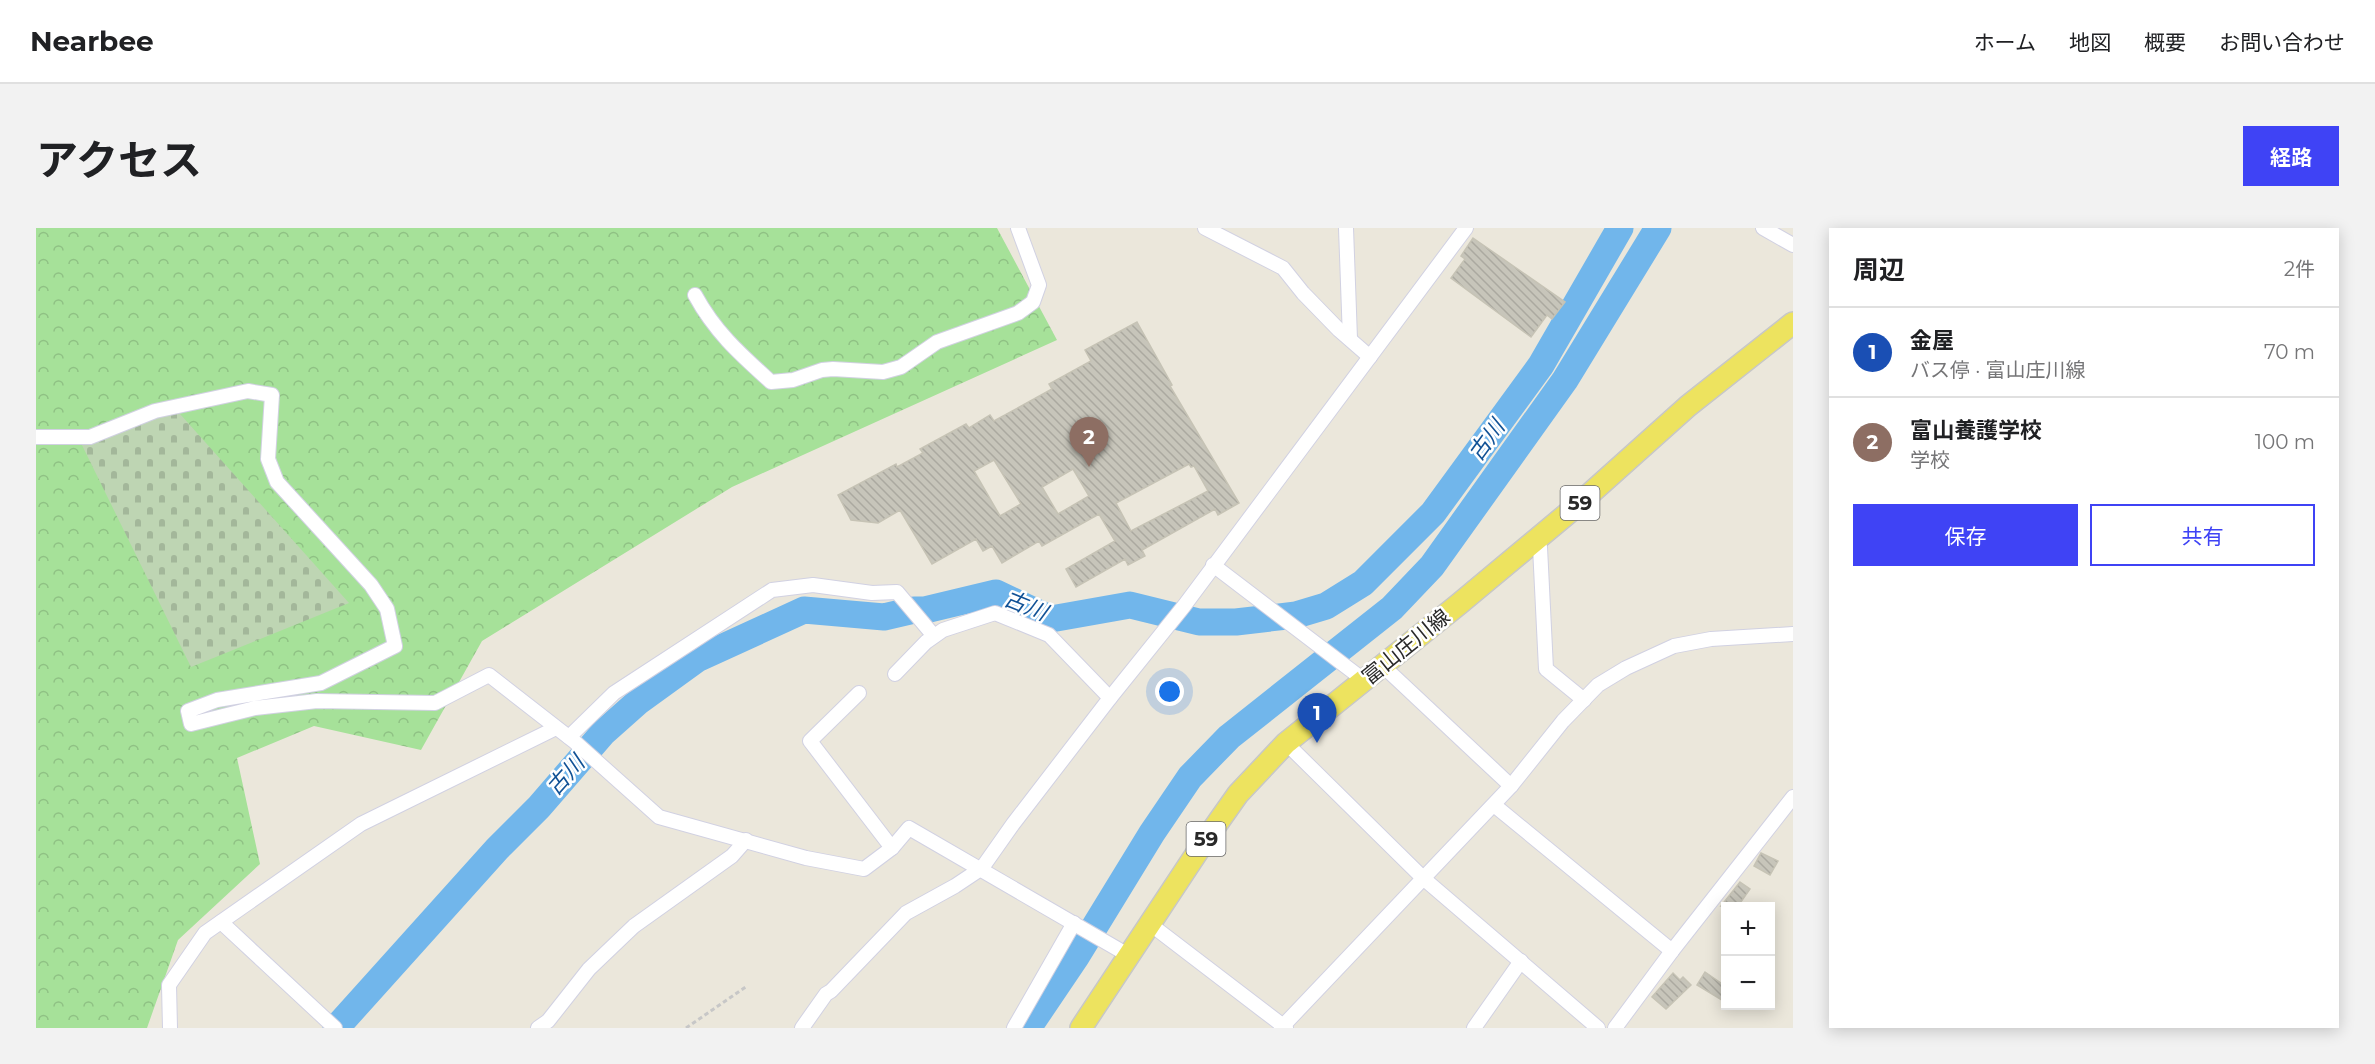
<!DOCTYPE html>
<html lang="ja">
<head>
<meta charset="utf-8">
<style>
  :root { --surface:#fff; --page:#f2f2f2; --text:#202124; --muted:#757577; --line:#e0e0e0; --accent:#3f43f5 }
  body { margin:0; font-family:Montserrat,"Noto Sans JP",sans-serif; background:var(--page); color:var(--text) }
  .controls { position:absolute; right:18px; bottom:18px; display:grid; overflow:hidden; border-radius:0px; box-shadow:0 3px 15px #0003 }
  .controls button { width:54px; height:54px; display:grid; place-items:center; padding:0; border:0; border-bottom:2px solid var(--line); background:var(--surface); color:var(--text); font:30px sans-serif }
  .you { position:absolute; left:1134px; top:464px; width:21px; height:21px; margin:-15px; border:4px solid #fff; border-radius:50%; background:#1a73e8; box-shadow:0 0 0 9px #1a73e833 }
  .badge { display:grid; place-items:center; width:39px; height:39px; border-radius:50%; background:var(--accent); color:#fff; font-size:20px; font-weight:700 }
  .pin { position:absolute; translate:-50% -50px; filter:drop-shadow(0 2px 3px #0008) }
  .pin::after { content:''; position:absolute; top:32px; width:21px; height:18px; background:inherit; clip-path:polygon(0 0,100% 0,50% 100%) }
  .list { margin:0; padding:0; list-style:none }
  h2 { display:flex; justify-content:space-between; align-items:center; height:78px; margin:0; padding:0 24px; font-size:26px }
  h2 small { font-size:20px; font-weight:400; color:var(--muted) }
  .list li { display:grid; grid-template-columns:39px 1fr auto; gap:18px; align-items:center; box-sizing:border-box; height:90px; padding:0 24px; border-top:2px solid var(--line) }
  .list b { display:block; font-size:22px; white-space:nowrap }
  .list p { margin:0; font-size:20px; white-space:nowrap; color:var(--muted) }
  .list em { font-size:20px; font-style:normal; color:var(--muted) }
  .actions { display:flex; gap:12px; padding:18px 24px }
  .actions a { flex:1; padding:14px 0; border:2px solid var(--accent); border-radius:0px; text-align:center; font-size:21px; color:var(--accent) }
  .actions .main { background:var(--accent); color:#fff }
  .map { position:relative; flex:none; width:1757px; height:800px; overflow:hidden; border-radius:0px }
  header { display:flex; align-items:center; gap:36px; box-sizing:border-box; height:84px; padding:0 30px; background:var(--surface); border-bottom:2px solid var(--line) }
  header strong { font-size:28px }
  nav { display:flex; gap:33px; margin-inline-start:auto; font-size:21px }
  .intro { display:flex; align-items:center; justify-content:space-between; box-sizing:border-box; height:144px; padding:0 36px }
  h1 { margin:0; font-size:42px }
  .button { padding:15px 27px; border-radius:0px; background:var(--accent); color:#fff; font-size:21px; font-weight:700 }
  main { display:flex; gap:36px; padding:0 36px }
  aside { flex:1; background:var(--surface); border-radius:0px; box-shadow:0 3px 15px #0003 }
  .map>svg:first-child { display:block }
  .forest { fill:url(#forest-crowns) }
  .cemetery { fill:url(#cemetery-stones) }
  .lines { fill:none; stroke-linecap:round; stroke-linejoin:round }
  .river { stroke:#71b6eb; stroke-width:27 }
  .building { fill:url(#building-back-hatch); stroke:#c6c3b5; stroke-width:1.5; fill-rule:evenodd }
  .street-casing { stroke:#d1d1e2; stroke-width:16 }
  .primary-casing { stroke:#c7c7c7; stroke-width:24 }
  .path { stroke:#c7c7c7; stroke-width:3; stroke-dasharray:4.5 3; stroke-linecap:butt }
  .street { stroke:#fff; stroke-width:14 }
  .primary { stroke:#ede35f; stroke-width:21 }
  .labels { text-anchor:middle; stroke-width:5; stroke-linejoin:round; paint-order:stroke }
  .shield { fill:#fff; stroke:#696969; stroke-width:1.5 }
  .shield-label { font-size:20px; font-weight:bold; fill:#292929 }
  .street-label { font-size:21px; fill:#292929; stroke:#fff }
  .water-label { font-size:22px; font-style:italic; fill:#115296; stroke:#fff }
</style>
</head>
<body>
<header>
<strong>Nearbee</strong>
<nav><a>ホーム</a><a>地図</a><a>概要</a><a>お問い合わせ</a></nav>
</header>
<div class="intro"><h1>アクセス</h1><a class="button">経路</a></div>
<main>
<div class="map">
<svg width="1757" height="800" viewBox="0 0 1757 800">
  <defs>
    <pattern id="forest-crowns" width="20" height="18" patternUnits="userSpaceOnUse" patternTransform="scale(1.5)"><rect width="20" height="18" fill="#a6e199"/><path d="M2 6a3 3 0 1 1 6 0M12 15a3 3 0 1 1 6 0" fill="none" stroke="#8fc184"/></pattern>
    <pattern id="cemetery-stones" width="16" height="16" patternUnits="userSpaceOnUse" patternTransform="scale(1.5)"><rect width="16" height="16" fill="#bed5b3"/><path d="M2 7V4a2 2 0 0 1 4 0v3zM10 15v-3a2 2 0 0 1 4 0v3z" fill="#a3b79a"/></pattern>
    <pattern id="building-back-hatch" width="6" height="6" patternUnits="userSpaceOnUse" patternTransform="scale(1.5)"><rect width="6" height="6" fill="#c7c5ba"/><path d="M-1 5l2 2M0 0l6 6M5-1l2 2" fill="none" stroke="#aba9a0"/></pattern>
  </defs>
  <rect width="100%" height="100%" fill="#ebe7db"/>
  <path class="forest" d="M0,0H961L1021,112L696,259L446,413L385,522L278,498L201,530L224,636L142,712L111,800H0Z"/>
  <path class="cemetery" d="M136,177L313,375L155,439L43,211Z"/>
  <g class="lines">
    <g class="river">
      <path d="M300,800L461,621L503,579L567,505L603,473L661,431L768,382L848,389L878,382H889L960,365L1015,391L1094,377L1163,394H1200L1260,387L1290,378L1327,355L1397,285L1505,137L1584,0"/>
      <path d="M992,800L1040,729L1116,605L1154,549L1193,509L1356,380L1396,338L1529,152L1622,0"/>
    </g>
  </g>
  <g class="building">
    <path d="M1437,10L1529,74L1516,91L1511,87L1495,109L1415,50L1429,31L1425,28Z"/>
    <path d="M1101,94L1136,157L1134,158L1203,275L1182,287L1179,281L1106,322L1109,328L1092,337L1089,331L1040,359L1030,341L1079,313L1063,286L1006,318L1003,313L966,335L956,318L947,323L940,311L896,336L864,282L842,295L815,292L802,267L860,236L861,239L887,225L884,221L930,196L933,200L954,187L958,193L1016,161L1013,156L1055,133L1049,122ZM958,232L985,276L964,288L938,243ZM1153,236L1155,239L1158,238L1172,263L1095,303L1080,275ZM1037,241L1053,268L1022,286L1006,259Z"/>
    <path d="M1725,625L1742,633L1734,647L1718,638Z"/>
    <path d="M1704,654L1714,661L1702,678H1685Z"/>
    <path d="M1669,744L1689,758V774L1661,757Z"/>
    <path d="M1637,745L1644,752L1647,749L1655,757L1630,781L1616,769Z"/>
  </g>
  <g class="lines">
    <g class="street-casing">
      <g id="street">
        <path d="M1169,0L1247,40L1267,65L1303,102L1334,129"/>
        <path d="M1310,0L1314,111"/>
        <path d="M1727,0L1757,17"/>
        <path d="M659,67C679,104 704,126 735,154L757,152L786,142L797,141L847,144L865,139L901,114L982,85L997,74L1003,57L982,0"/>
        <path d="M0,209H54L119,183L212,163L236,167L232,231L241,254L335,357L351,381L359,418L285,455L181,472L152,483L155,496L219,480L281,473L399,475L453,447L539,514L623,589L770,630L828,641L856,620L873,600L1092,727"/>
        <path d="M1499,312L1504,319L1510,441L1548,472"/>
        <path d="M1177,337L1329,453"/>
        <path d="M1347,438L1475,558"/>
        <path d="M859,446L890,414L907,402L959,385L1013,407L1074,470"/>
        <path d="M823,465L774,513L856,620"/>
        <path d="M533,509L578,465L736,362L777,357L836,365L861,364L898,408"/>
        <path d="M1250,515L1387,650L1562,800"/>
        <path d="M1458,577L1636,723"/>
        <path d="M185,694L299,800"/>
        <path d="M1114,696L1250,800"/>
        <path d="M134,800L133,757L169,705L325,596L520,500"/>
        <path d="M502,800L512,793L553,741L598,698L696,628L710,612"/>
        <path d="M766,800L790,766L795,763L870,685L919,658L946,640L977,596L1074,470L1148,378L1430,0"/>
        <path d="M978,800L1038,695"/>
        <path d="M1245,800L1475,558L1527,493L1562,457L1590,440L1638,418L1675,411L1757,406"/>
        <path d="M1438,800L1485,733"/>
        <path d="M1579,800L1636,723L1757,569"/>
      </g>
    </g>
    <g class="primary-casing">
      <path id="primary" d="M1045,800L1166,617L1202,566L1250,515L1423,376L1537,281L1652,178L1757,95"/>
    </g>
    <path class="path" d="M650,800L711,758"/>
    <use href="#street" class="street"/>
    <use href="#primary" class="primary"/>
  </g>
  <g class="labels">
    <g class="shield">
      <rect x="1524.5" y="258" width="39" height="34" rx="4.5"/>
      <rect x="1150.5" y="594" width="39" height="34" rx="4.5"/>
    </g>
    <g class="shield-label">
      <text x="1544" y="282">59</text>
      <text x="1170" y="618">59</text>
    </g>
    <g class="street-label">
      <text transform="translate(1370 419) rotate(-39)" y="7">富山庄川線</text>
    </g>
    <g class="water-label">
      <text transform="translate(1450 212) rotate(-54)" y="8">古川</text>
      <text transform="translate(990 377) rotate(22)" y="8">古川</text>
      <text transform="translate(529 547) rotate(-48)" y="8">古川</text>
    </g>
  </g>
</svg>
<div class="controls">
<button>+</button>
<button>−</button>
</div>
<div class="you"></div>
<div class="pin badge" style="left:1281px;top:515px;background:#1a4fb4">1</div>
<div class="pin badge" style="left:1053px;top:239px;background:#8d6e63">2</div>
</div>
<aside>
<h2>周辺<small>2件</small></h2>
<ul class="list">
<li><span class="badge" style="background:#1a4fb4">1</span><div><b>金屋</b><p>バス停 · 富山庄川線</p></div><em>70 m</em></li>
<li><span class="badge" style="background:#8d6e63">2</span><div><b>富山養護学校</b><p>学校</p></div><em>100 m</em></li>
</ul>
<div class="actions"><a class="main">保存</a><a>共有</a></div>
</aside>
</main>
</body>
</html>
